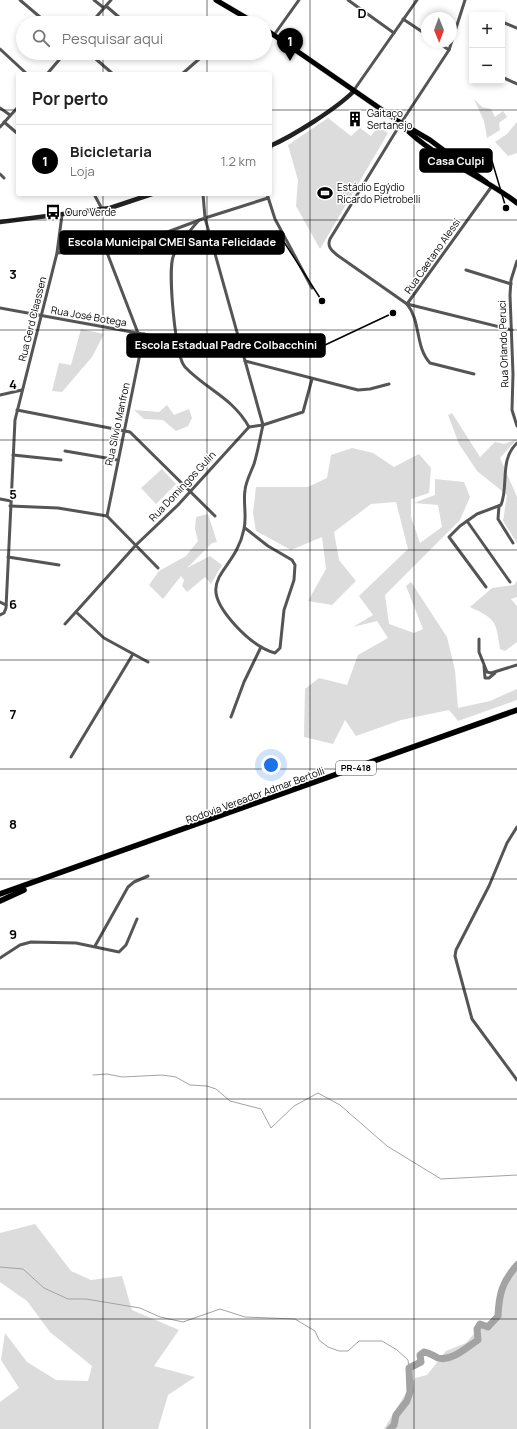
<!DOCTYPE html>
<html lang="pt">
<head>
<meta charset="utf-8">
<style>
  :root { --surface:#fff; --page:#f2f2f2; --text:#222; --muted:#767676; --line:#e0e0e0; --accent:#000 }
  body { margin:0; font-family:Manrope,sans-serif; background:var(--page); color:var(--text) }
  .controls { position:absolute; right:12px; top:12px; display:grid; overflow:hidden; border-radius:4px; box-shadow:0 2px 6px #0003 }
  .controls button { width:36px; height:36px; display:grid; place-items:center; padding:0; border:0; border-bottom:1px solid var(--line); background:var(--surface); color:var(--text); font:20px sans-serif }
  .compass { position:absolute; left:421px; top:12px; width:36px; height:36px; border-radius:50%; background:var(--surface); box-shadow:0 2px 6px #0003; rotate:179deg }
  .you { position:absolute; left:271px; top:765px; width:14px; height:14px; margin:-10px; border:3px solid #fff; border-radius:50%; background:#1a73e8; box-shadow:0 0 0 6px #1a73e833 }
  .badge { display:grid; place-items:center; width:26px; height:26px; border-radius:50%; background:var(--accent); color:#fff; font-size:13px; font-weight:700 }
  .pin { position:absolute; translate:-50% -33px; filter:drop-shadow(0 1px 2px #0008) }
  .pin::after { content:''; position:absolute; top:21px; width:14px; height:12px; background:inherit; clip-path:polygon(0 0,100% 0,50% 100%) }
  .list { margin:0; padding:0; list-style:none }
  h2 { display:flex; justify-content:space-between; align-items:center; height:52px; margin:0; padding:0 16px; font-size:17px }
  h2 small { font-size:13px; font-weight:400; color:var(--muted) }
  .list li { display:grid; grid-template-columns:26px 1fr auto; gap:12px; align-items:center; box-sizing:border-box; height:72px; padding:0 16px; border-top:1px solid var(--line) }
  .list b { display:block; font-size:15px; white-space:nowrap }
  .list p { margin:0; font-size:13px; white-space:nowrap; color:var(--muted) }
  .list em { font-size:13px; font-style:normal; color:var(--muted) }
  .icon { flex:none; width:22px; height:22px; fill:none; stroke:currentColor; stroke-width:2; stroke-linecap:round; stroke-linejoin:round }
  .map { position:relative; flex:none; width:517px; height:1429px; overflow:hidden }
  .search { position:absolute; background:var(--surface); box-shadow:0 2px 6px #0003; left:16px; top:16px; width:256px; height:44px; display:flex; align-items:center; gap:10px; box-sizing:border-box; padding:0 14px; border-radius:22px; color:var(--muted); font-size:15px }
  .panel { position:absolute; background:var(--surface); box-shadow:0 2px 6px #0003; left:16px; top:72px; width:256px; height:124px; border-radius:4px }
  .map>svg:first-child { display:block }
  .green { fill:#dcdcdc }
  .lines { fill:none; stroke-linecap:round; stroke-linejoin:round }
  .stream { stroke:#a3a3a3; stroke-width:1 }
  .river { stroke:#a3a3a3; stroke-width:7 }
  .primary-casing { stroke:#dbdbdb; stroke-width:6 }
  .highway-casing { stroke:#dbdbdb; stroke-width:6 }
  .street { stroke:#555; stroke-width:3 }
  .secondary { stroke:#222; stroke-width:4.5 }
  .primary { stroke:#000; stroke-width:5 }
  .highway { stroke:#000; stroke-width:5.5 }
  .grid { fill:none; stroke:#000; stroke-width:1; stroke-opacity:0.55 }
  .labels { text-anchor:middle; stroke-width:3; stroke-linejoin:round; paint-order:stroke }
  .shield { fill:#fff; stroke:#4c4c4c; stroke-width:1 }
  .shield-label { font-size:9px; font-weight:bold; fill:#000 }
  .poi-label { font-size:10px; fill:#000; stroke:#fff; text-anchor:start }
  .street-label { font-size:10px; fill:#000; stroke:#fff }
  .grid-label { font-size:13px; text-anchor:middle; font-weight:bold; fill:#000; stroke:#fff; stroke-width:3; stroke-linejoin:round; paint-order:stroke }
  .leader { fill:none; stroke:#000; stroke-width:1.5 }
  .callout-dot { fill:#000; stroke:#fff; stroke-width:1.5 }
  .callout { fill:#000; stroke:#000; stroke-width:1.5 }
  .callout-label { font-size:11px; text-anchor:middle; font-weight:bold; fill:#fff }
</style>
</head>
<body>
<div class="map">
<svg width="517" height="1429" viewBox="0 0 517 1429">
  <rect width="100%" height="100%" fill="#fff"/>
  <g class="green">
    <path d="M474,99L482,107L491,109L495,117L503,111L507,117L499,123L500,130L487,138L484,121Z"/>
    <path d="M328,118L351,136L360,128L371,136L378,127L388,133L320,249L296,206L298,180L288,145Z"/>
    <path d="M517,122V153L508,156L495,142L507,134Z"/>
    <path d="M81,329L104,334L92,357L62,392L52,391L59,363L71,365Z"/>
    <path d="M167,405L174,415L189,409L192,418L188,426L176,431L163,420L144,419L134,410L159,412Z"/>
    <path d="M452,413L480,457L495,442L504,444L517,439L500,458L517,497V543L503,521L507,495L477,471L459,444L448,415Z"/>
    <path d="M352,448L373,453L394,467L419,454L431,468L429,493L411,499V517L420,543L442,527L438,505L414,503L435,495V479L464,482L470,497L460,520L385,595L389,624L414,633L423,629L406,586L411,582L447,637L455,670L458,708L490,701L517,689V700L458,721L449,710L401,720L356,736L345,720L333,744L304,737L305,689L319,678L347,685L358,655L388,638L377,621L353,627L373,615L359,596L408,549L396,502L371,504L334,532L339,560L356,581L332,605L308,601L326,569L322,537L291,550L256,531L253,513L256,487H308L327,478L331,455Z"/>
    <path d="M162,469L176,484L156,504L141,488Z"/>
    <path d="M208,514L217,542L212,543L187,568L210,556L222,565L211,584L205,577L187,592L182,586L184,580L181,576L163,599L149,585L159,571L186,556L198,541L195,529L196,517Z"/>
    <path d="M517,581V597L511,599L517,606V642L505,651L500,649C496,621 496,619 470,607L492,588L514,585Z"/>
    <path d="M35,1224L71,1271L91,1280L122,1276L132,1310L179,1330L154,1366L195,1377L168,1395L158,1429H0V1402L19,1388L1,1360L5,1333L27,1362L56,1380L88,1381L92,1366L50,1332L27,1301L0,1282V1233Z"/>
    <path d="M517,1260V1429H384L415,1378L427,1375L446,1351L466,1343L478,1329L497,1315L501,1306L505,1280Z"/>
  </g>
  <g class="lines">
    <g class="stream">
      <path d="M93,1075L107,1074L122,1077L162,1075L176,1077L190,1085L207,1086L216,1089L230,1101L261,1109L271,1128L294,1106L318,1093L340,1105L387,1146L441,1179L517,1175"/>
      <path d="M0,1267L23,1269L44,1288L68,1299H86L140,1308L160,1317L183,1322L220,1309L245,1317L295,1319L315,1331L319,1340L328,1347L339,1351H348L359,1341H382L397,1350L408,1360L409,1368"/>
    </g>
    <path class="river" d="M390,1429L394,1425L396,1415L407,1401L410,1392L409,1368L421,1362L420,1355L424,1352C431,1353 433,1356 438,1358C452,1362 468,1346 478,1340L477,1329L480,1324L488,1327L498,1316C499,1294 502,1282 517,1265"/>
    <g class="primary-casing">
      <g id="primary">
        <path d="M216,0L255,23"/>
        <path d="M265,29L401,123L430,140L486,182"/>
        <path d="M404,127C435,159 483,176 517,203"/>
      </g>
    </g>
    <g class="highway-casing">
      <g id="highway">
        <path d="M0,894L517,710"/>
        <path d="M0,901L24,890"/>
      </g>
    </g>
    <g class="street">
      <path d="M20,0L47,23"/>
      <path d="M94,0L104,8"/>
      <path d="M348,0L394,33"/>
      <path d="M465,0L449,50L401,123L330,239C327,246 331,250 337,255L407,304L512,330"/>
      <path d="M106,6L126,23"/>
      <path d="M403,19L427,35"/>
      <path d="M502,22L517,28"/>
      <path d="M91,23L111,0"/>
      <path d="M240,23L245,16"/>
      <path d="M274,35L299,0"/>
      <path d="M437,42L449,50"/>
      <path d="M0,49L27,74"/>
      <path d="M89,53L113,74"/>
      <path d="M47,74L65,53"/>
      <path d="M182,74L206,53"/>
      <path d="M502,77L517,84"/>
      <path d="M354,90L417,0"/>
      <path d="M0,108L10,115"/>
      <path d="M4,122L18,134"/>
      <path d="M0,127L18,107"/>
      <path d="M270,155L271,146"/>
      <path d="M0,174L4,178"/>
      <path d="M94,194L102,209"/>
      <path d="M203,194L205,218L263,425C260,438 258,451 254,464C251,472 246,481 245,490C243,503 247,516 244,529C235,575 191,577 235,625C246,637 260,649 275,653L280,648L284,610L294,580L295,565L292,560L268,546L245,528"/>
      <path d="M267,194L275,219L312,288"/>
      <path d="M199,220C190,231 178,243 173,257C168,272 175,356 185,367C207,390 233,398 249,427"/>
      <path d="M106,250L138,333"/>
      <path d="M57,253L106,250L138,243L205,218L268,198"/>
      <path d="M517,261L511,280L510,295L513,374L512,410L517,426"/>
      <path d="M466,270L511,284"/>
      <path d="M0,308L176,340"/>
      <path d="M245,361L358,390L370,389L389,384"/>
      <path d="M474,374L430,363C415,347 421,321 407,304L492,186"/>
      <path d="M0,395L22,390"/>
      <path d="M17,410L130,432L215,516"/>
      <path d="M65,451L118,460"/>
      <path d="M13,455L61,460"/>
      <path d="M0,499L11,501"/>
      <path d="M10,506L58,508L107,516L158,568"/>
      <path d="M499,506L498,519L513,543"/>
      <path d="M107,516L144,334"/>
      <path d="M467,521L510,582"/>
      <path d="M8,557L59,565"/>
      <path d="M486,587L449,537L460,526L477,514L501,505C509,485 499,460 517,443"/>
      <path d="M0,602L6,605"/>
      <path d="M76,612L104,638L148,662"/>
      <path d="M0,615L4,613L6,608L15,420L57,253L62,215"/>
      <path d="M65,624L136,545L178,505L249,427L263,425L303,412L312,379"/>
      <path d="M479,639V652L487,672L491,673L517,665"/>
      <path d="M484,666L485,678H489L495,673"/>
      <path d="M231,717L244,682L261,647"/>
      <path d="M71,757L133,654"/>
      <path d="M517,827L507,843L489,886L456,950L455,956L472,1019L517,1080"/>
      <path d="M95,946L128,887L134,882L148,876"/>
      <path d="M0,958L20,945L31,942L76,943L119,952L126,945L137,919"/>
    </g>
    <g class="secondary">
      <path d="M270,146C293,136 336,109 354,91"/>
      <path d="M0,222L110,208L152,194"/>
    </g>
    <use href="#primary" class="primary"/>
    <use href="#highway" class="highway"/>
  </g>
  <path class="grid" d="M103,0V23M207,0V23M310,0V1429M414,0V1429M103,53V74M207,53V74M0,110H18M270,110H517M103,194V1429M207,194V1429M0,220H517M0,330H517M0,440H517M0,550H517M0,660H517M0,769H517M0,879H517M0,989H517M0,1099H517M0,1209H517M0,1319H517"/>
  <defs>
    <g id="building-bare" transform="scale(1.2)"><path d="M-4-6H4V6H1V3H-1V6H-4ZM-2.5-4.3h1.7v1.8h-1.7ZM.8-4.3h1.7v1.8H.8ZM-2.5-1h1.7V.8h-1.7ZM.8-1h1.7V.8H.8Z" fill="#000" stroke="#fff" stroke-width="2.5" paint-order="stroke"/></g>
    <g id="stadium-bare" transform="scale(1.2)"><path d="M0-5a6.5 5 0 1 0 0 10a6.5 5 0 1 0 0-10ZM-3.5-1.8h7v3.6h-7Z" fill="#000" stroke="#fff" stroke-width="2.5" paint-order="stroke"/></g>
    <g id="bus-bare" transform="scale(1.2)"><path d="M-5-6H5V4H4V6H2V4H-2V6H-4V4H-5ZM-3.5-4V0h7V-4ZM-3.5 1.2v1.5H-2V1.2ZM2 1.2v1.5H3.5V1.2Z" fill="#000" stroke="#fff" stroke-width="2.5" paint-order="stroke"/></g>
  </defs>
  <g fill-rule="evenodd">
    <use href="#building-bare" x="355" y="119"/>
    <use href="#stadium-bare" x="325" y="193"/>
    <use href="#bus-bare" x="53" y="212"/>
  </g>
  <g class="labels">
    <rect class="shield" x="336" y="761" width="40" height="14" rx="3"/>
    <g class="shield-label">
      <text x="356" y="771">PR-418</text>
    </g>
    <g class="poi-label">
      <text x="367" y="117">Gaitaço<tspan x="367" dy="12">Sertanejo</tspan></text>
      <text x="337" y="191">Estádio Egýdio<tspan x="337" dy="12">Ricardo Pietrobelli</tspan></text>
      <text x="65" y="216">Ouro Verde</text>
    </g>
    <g class="street-label">
      <text transform="translate(432 256) rotate(-55)" y="4">Rua Caetano Alessi</text>
      <text transform="translate(89 316) rotate(10)" y="4">Rua José Botega</text>
      <text transform="translate(32 319) rotate(-76)" y="4">Rua Gerd Claassen</text>
      <text transform="translate(503 344) rotate(-92)" y="4">Rua Orlando Peruci</text>
      <text transform="translate(117 424) rotate(-78)" y="4">Rua Sílvio Manfron</text>
      <text transform="translate(182 486) rotate(-47)" y="4">Rua Domingos Gulin</text>
      <text transform="translate(255 795) rotate(-20)" y="4">Rodovia Vereador Admar Bertolli</text>
    </g>
  </g>
  <g class="grid-label">
    <text x="362" y="18">D</text>
    <text x="13" y="279">3</text>
    <text x="13" y="389">4</text>
    <text x="13" y="499">5</text>
    <text x="13" y="609">6</text>
    <text x="13" y="719">7</text>
    <text x="13" y="829">8</text>
    <text x="13" y="939">9</text>
  </g>
  <path class="leader" d="M506 208L492 161M322 301L284 242M393 313L325 345"/>
  <g class="callout-dot">
    <circle cx="506" cy="208" r="4"/>
    <circle cx="322" cy="301" r="4"/>
    <circle cx="393" cy="313" r="4"/>
  </g>
  <g class="callout">
    <rect x="420" y="149" width="72" height="23" rx="4"/>
    <rect x="60" y="231" width="224" height="23" rx="4"/>
    <rect x="127" y="334" width="198" height="23" rx="4"/>
  </g>
  <g class="callout-label">
    <text x="456" y="165">Casa Culpi</text>
    <text x="172" y="246">Escola Municipal CMEI Santa Felicidade</text>
    <text x="226" y="349">Escola Estadual Padre Colbacchini</text>
  </g>
</svg>
<div class="controls">
<button>+</button>
<button>−</button>
</div>
<svg class="compass" viewBox="-18 -18 36 36"><path d="M0-13l5 13h-10z" fill="#e53935"/><path d="M0 13l5-13h-10z" fill="#767676"/></svg>
<div class="you"></div>
<div class="pin badge" style="left:290px;top:61px">1</div>
<div class="search"><svg class="icon" aria-label="search" viewBox="0 0 24 24"><circle cx="10" cy="10" r="6"/><path d="M15 15l6 6"/></svg>Pesquisar aqui</div>
<section class="panel">
<h2>Por perto<small></small></h2>
<ul class="list">
<li><span class="badge">1</span><div><b>Bicicletaria</b><p>Loja</p></div><em>1.2 km</em></li>
</ul>
</section>
</div>
</body>
</html>
